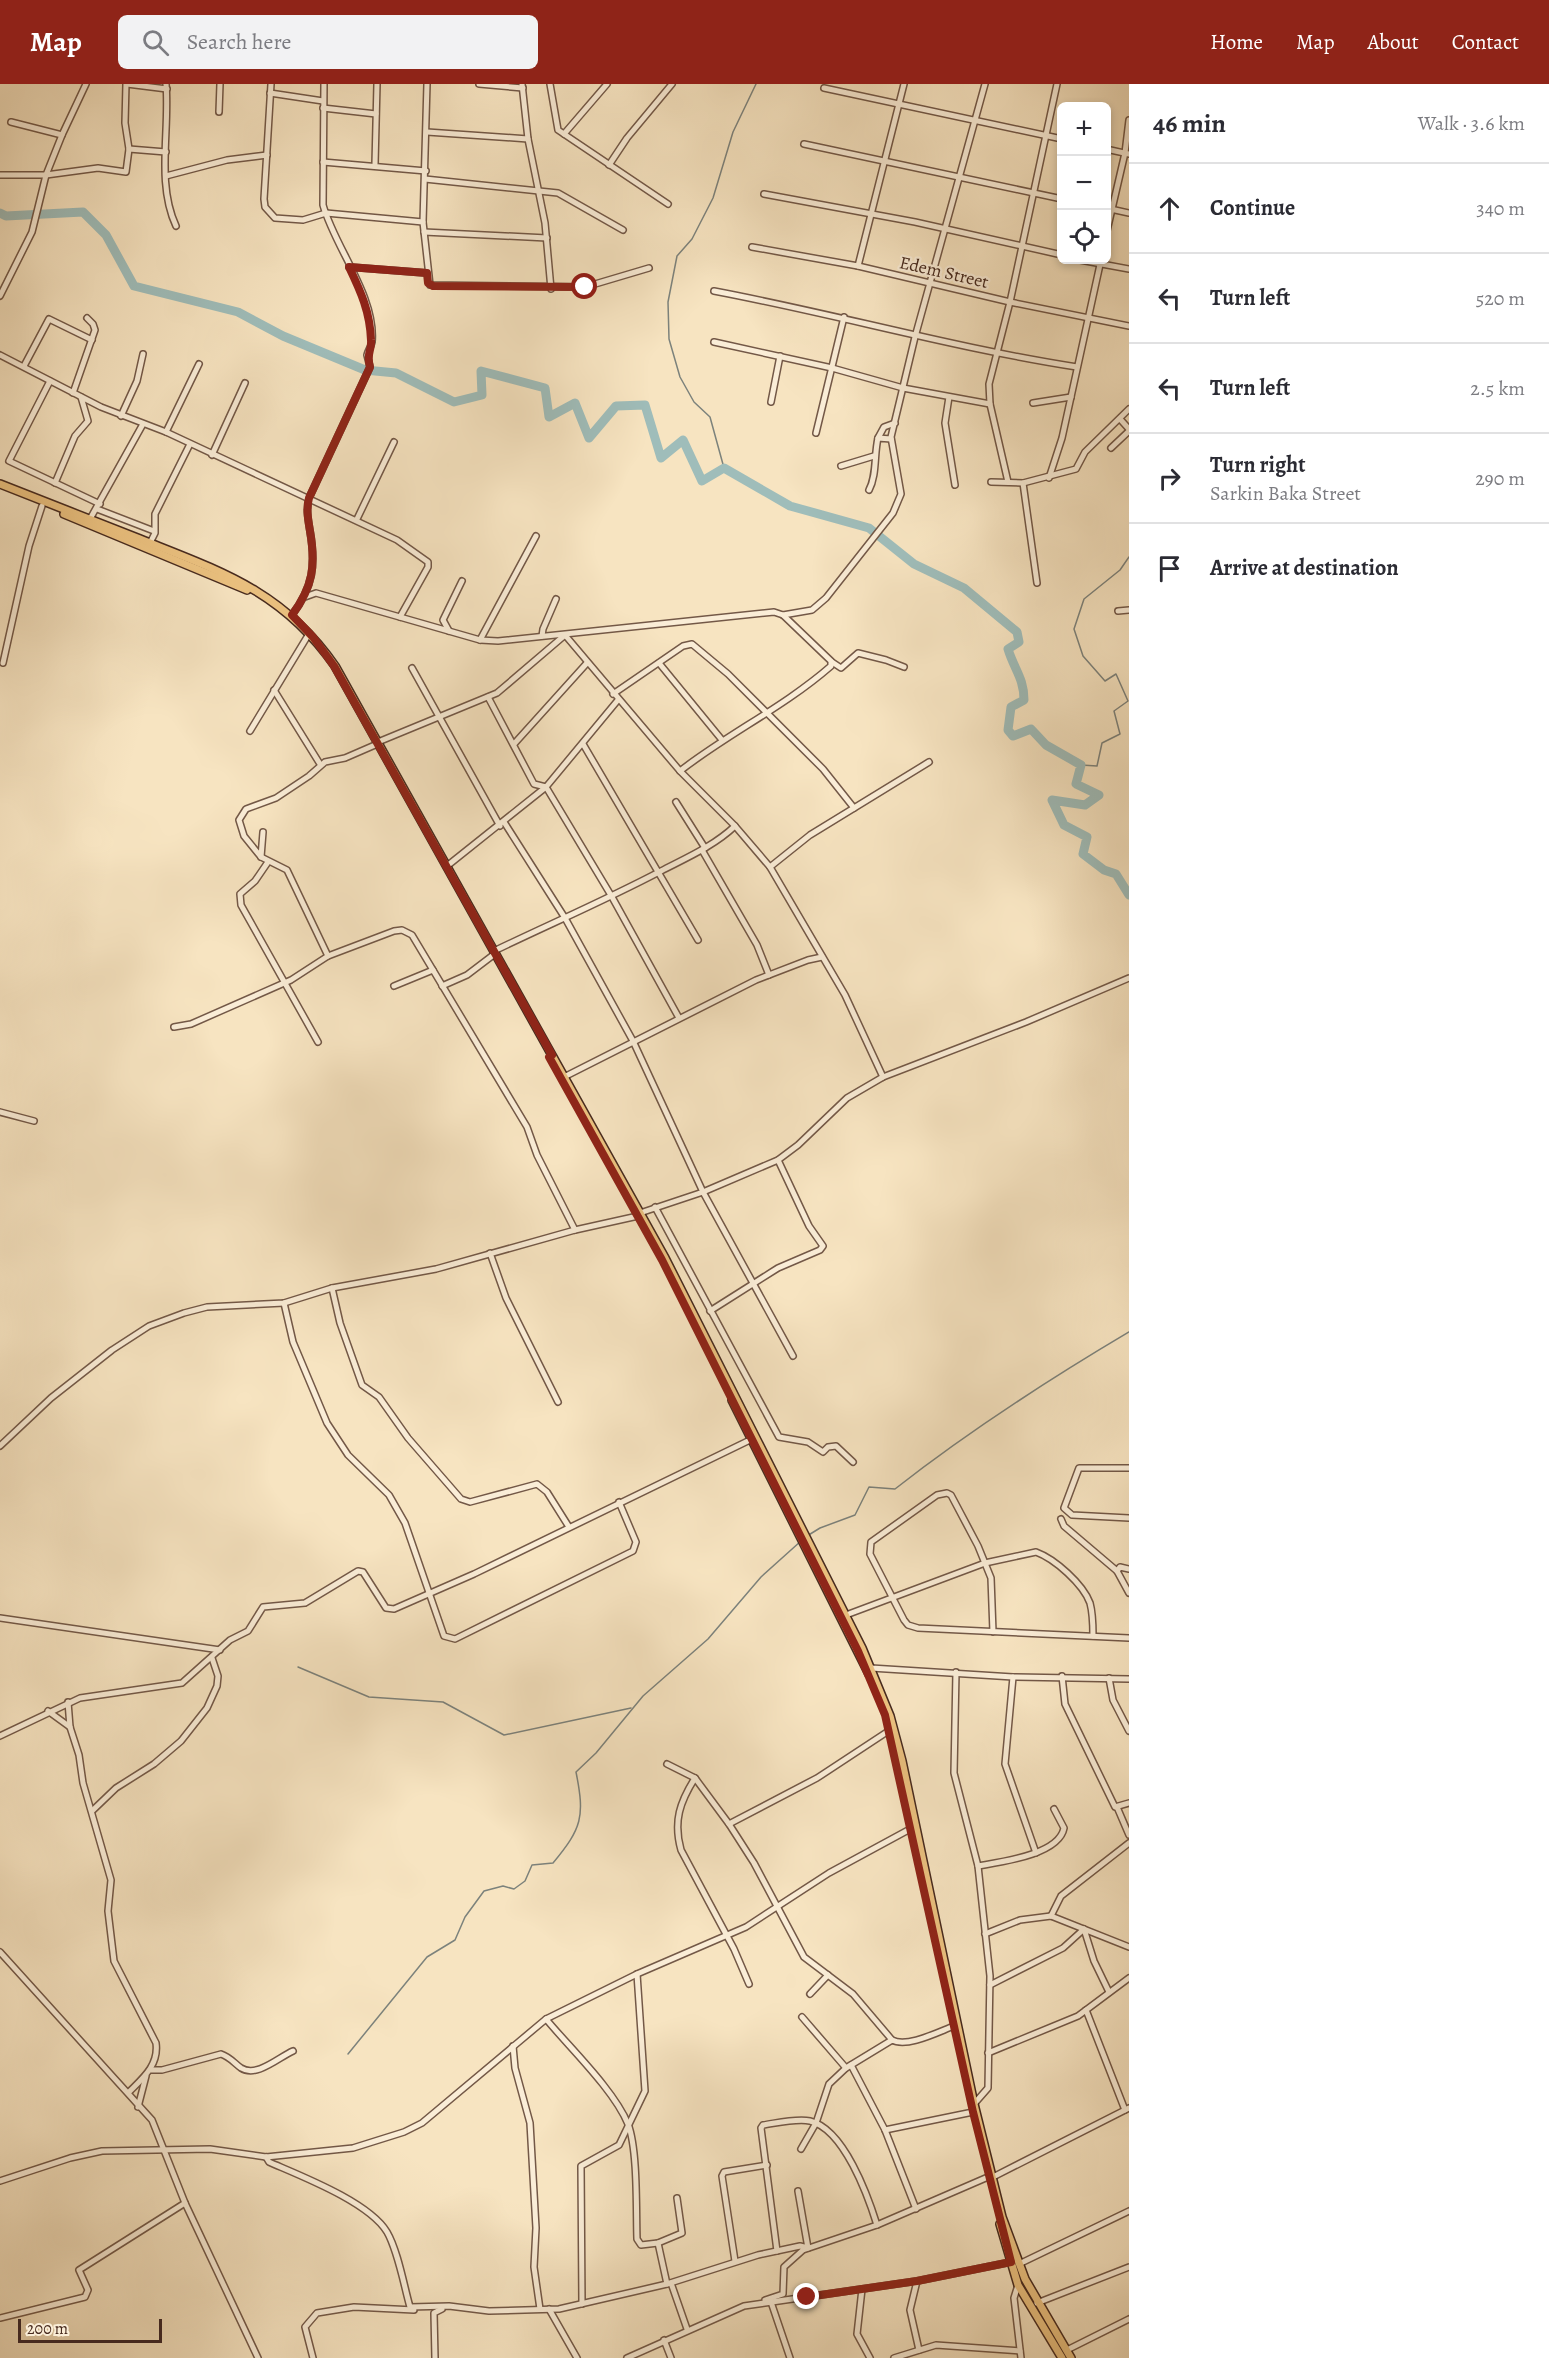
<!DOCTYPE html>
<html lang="en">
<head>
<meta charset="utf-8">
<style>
  :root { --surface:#fff; --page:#f2f2f3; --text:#2b2b33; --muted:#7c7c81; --line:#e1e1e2; --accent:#8f2418 }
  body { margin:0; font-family:Alegreya,serif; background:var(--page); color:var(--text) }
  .controls { position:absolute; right:18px; top:18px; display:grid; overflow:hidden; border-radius:9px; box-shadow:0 3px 9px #0003 }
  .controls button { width:54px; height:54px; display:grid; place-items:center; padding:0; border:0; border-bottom:2px solid var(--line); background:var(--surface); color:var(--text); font:30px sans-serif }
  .scale { position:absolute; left:18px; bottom:15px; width:144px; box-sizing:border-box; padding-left:6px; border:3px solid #472a1e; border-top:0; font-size:16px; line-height:21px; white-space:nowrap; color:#472a1e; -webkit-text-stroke:4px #faedd7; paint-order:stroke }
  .stop { position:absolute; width:18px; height:18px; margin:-14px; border:4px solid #8f2418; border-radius:50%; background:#fff }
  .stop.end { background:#8f2418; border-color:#fff; box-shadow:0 2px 6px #0008 }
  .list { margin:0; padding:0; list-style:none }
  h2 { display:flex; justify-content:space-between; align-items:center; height:78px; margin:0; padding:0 24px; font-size:26px }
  h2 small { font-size:20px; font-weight:400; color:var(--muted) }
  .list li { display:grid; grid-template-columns:39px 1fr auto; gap:18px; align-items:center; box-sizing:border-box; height:90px; padding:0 24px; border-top:2px solid var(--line) }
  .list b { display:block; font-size:22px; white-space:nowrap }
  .list p { margin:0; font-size:20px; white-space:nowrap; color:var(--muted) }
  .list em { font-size:20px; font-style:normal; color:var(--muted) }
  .icon { flex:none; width:33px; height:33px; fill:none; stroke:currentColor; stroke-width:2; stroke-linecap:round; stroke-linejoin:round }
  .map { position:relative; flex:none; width:1129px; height:2274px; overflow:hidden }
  header { display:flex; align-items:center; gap:36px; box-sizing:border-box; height:84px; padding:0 30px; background:var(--accent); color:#fff }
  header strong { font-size:28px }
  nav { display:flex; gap:33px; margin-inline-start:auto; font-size:21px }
  .search { width:420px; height:54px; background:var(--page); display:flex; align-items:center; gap:15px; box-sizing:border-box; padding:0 21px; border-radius:9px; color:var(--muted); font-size:22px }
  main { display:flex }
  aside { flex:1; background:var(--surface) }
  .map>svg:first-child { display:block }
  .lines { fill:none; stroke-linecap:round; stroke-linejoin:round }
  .stream { stroke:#7c827c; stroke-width:1.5 }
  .river { stroke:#9fbdba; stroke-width:9 }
  .minor-casing { stroke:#735847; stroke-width:8 }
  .major-casing { stroke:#472a1e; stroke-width:10 }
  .minor { stroke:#faedd7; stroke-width:5 }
  .major { stroke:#ecc280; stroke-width:7 }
  .route { stroke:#8f2418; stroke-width:8 }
  .labels { text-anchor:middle; stroke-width:4.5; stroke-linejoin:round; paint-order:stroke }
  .street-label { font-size:18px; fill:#472a1e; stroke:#faedd7 }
</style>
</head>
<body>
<header>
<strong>Map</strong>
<div class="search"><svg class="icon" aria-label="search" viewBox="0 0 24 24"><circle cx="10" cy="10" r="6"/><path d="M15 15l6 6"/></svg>Search here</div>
<nav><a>Home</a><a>Map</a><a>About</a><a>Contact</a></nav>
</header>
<main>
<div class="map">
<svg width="1129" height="2274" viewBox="0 0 1129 2274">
  <rect width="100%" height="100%" fill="#f7e4c1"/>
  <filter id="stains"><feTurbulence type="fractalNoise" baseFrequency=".00333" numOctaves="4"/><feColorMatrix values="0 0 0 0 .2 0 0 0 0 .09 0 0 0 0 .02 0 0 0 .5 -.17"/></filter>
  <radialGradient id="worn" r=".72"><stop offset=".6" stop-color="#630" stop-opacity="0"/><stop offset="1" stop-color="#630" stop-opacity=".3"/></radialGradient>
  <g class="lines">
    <g class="stream">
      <path d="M724,384L710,333L694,318L680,293L669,255L668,218L677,172L692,155L713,114L733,48L756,0"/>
      <path d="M1081,681L1097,682L1102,659L1120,650L1114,627L1128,617L1116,590L1105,597L1083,572L1074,545L1084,515L1120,486L1129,473"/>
      <path d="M807,1452L820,1444L855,1431L869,1403L895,1405C969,1347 1048,1296 1129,1248"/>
      <path d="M298,1583L369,1613L443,1618L504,1651L631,1624"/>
      <path d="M348,1970L427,1873L455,1856L465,1833L484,1807L503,1802L514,1805L525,1797L532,1781L553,1779C582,1744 585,1733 576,1688L596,1669L643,1612L708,1555L761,1493L801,1457"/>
    </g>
    <path class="river" d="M0,129L6,132L83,128L106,151L134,202L238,228L283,252L365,286L396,289L454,318L482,311L481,287L545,304L549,333L575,319L589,354L616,322L645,321L661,374L683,356L702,397L724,384L790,422L869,444L914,480L964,504L1017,548L1019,558L1008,565C1014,585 1024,594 1024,616L1011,623L1008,646L1013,652L1031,645L1046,661L1081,681L1076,700L1099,711L1085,721L1052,716L1064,741L1087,753L1083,770L1104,786L1116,790L1129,811"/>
    <g class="minor-casing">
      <g id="minor">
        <path d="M127,0L167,5"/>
        <path d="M166,0C170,46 156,99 176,142"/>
        <path d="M271,0L264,115L265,123L275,134L303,136L326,129L423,138"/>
        <path d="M427,0L423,138L430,201L585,203L649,184"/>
        <path d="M479,0L523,4"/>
        <path d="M522,0L528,55L545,139L551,205"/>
        <path d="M550,0L558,46L668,120"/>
        <path d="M824,4L1062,55"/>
        <path d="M270,9L323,17"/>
        <path d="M323,24L376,30"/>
        <path d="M219,28L220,0"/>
        <path d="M11,38L62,51"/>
        <path d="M427,48L528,55"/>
        <path d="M564,50L607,0"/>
        <path d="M804,60L1062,115"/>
        <path d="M129,65L166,68"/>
        <path d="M1106,65L1129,70"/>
        <path d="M323,78L426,87"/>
        <path d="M375,80L377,0"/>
        <path d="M609,81L627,54L672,0"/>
        <path d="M0,91H46L98,84L126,88L129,65L125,39L126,0"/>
        <path d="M166,92L227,76L267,71"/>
        <path d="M425,95L558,109L623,146"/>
        <path d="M764,110L915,138L1062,171"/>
        <path d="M1106,124L1129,129"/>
        <path d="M424,148L547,154"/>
        <path d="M1106,151L1125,69L1129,36"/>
        <path d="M752,163L858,182L1010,218L1129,242"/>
        <path d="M1080,176L1129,185"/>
        <path d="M858,182L904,0"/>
        <path d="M349,183L427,189"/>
        <path d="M714,207C836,230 954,264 1077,283"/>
        <path d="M0,212L32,148L46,91L62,51L86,0"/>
        <path d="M714,258L832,284L903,304L990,320"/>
        <path d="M0,271L101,323L166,348L397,456L428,478V483L400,533"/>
        <path d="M24,282L49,235L92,256"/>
        <path d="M50,297L9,377L100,420"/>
        <path d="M73,309L95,246L93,240L87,234"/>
        <path d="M949,313L945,339L955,401"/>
        <path d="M771,318L780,272"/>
        <path d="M1033,319L1071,313"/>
        <path d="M121,332L137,297L143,270"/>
        <path d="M1120,335L1129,345"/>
        <path d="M166,348L199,280"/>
        <path d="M816,349L844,233"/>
        <path d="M878,354L884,343L895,339"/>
        <path d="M1111,364L1129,347"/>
        <path d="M212,371L245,299"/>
        <path d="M841,382L874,372"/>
        <path d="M1049,394L1062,354L1101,176"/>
        <path d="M991,398L1023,399L1076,385L1085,368L1129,325"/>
        <path d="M1008,398L990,320L989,300L1010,218L1057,0"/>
        <path d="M55,399L75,352L88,337L81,313"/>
        <path d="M1023,399L1037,499"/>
        <path d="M869,406C877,391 874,371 878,354L891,355"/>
        <path d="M97,425L154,447"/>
        <path d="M90,435L143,340"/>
        <path d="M357,435L394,358"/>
        <path d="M150,459L155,449V430L190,360"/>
        <path d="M305,513L316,509L480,556L498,557L774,528L783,531L831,577V582C784,623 729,649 680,687"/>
        <path d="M1118,527L1129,526"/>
        <path d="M292,531C313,503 316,482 310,447C308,435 306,425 309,414L370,283L367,271C368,266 371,263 372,258C376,212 335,164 323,121L324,0"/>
        <path d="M783,531L812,526L826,514L893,429L901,410L891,353L915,253L985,0"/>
        <path d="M449,547L443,536L462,497"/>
        <path d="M542,552L543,545L556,515"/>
        <path d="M480,556L536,452"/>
        <path d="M832,578L841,584L858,569L886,576L904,583"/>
        <path d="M3,579L29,462L42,422"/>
        <path d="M659,579L722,656"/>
        <path d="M412,584L500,742"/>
        <path d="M274,606L320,680"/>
        <path d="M613,610L683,562L692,560L728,590L823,685L854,724"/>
        <path d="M488,613L534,700L546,703L612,813L679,934"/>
        <path d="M250,647L307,553"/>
        <path d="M378,658L497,609L565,551L680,687L735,742L770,783L845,911L883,993"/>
        <path d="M514,660L587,579"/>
        <path d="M583,660L698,856"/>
        <path d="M676,718L705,764"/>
        <path d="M504,738L565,834L633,957L703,1108L793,1272"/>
        <path d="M702,766L757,861L769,891"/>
        <path d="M261,773L263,748"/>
        <path d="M268,778L255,797L240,810L241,821L318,958"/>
        <path d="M447,782L546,703L618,616"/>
        <path d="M770,783L810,751L929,678"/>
        <path d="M494,867C550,840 606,816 661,787C686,774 714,762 735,742"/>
        <path d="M328,872L287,786L261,773L244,752L239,736L246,725L276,714L309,692L325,678L345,674L375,661"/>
        <path d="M394,902L433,886"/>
        <path d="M442,902L467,891L492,872"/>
        <path d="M174,943L191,940L291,896L328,872L394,847L402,846L412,851L527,1043L537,1071L575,1146"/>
        <path d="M564,993L756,896L808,876L822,873"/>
        <path d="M0,1028L34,1037"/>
        <path d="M655,1123L779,1353L808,1358L823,1368L828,1363L836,1362L853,1378"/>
        <path d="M640,1129L703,1108L778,1076L798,1061L847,1014L883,993L1026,938L1129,894"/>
        <path d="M490,1169L506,1214L558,1318"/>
        <path d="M332,1204L340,1239L362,1301L379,1313L408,1354L461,1415L470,1418L537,1400L547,1408L569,1443"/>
        <path d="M284,1219L293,1258L327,1339L348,1371L389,1411L405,1439L444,1552L455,1555L633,1467L636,1458L619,1418"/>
        <path d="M710,1227L778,1184L820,1166L823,1162L809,1142L778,1076"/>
        <path d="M0,1362L51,1314L112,1266L149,1242L184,1229L207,1223L284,1219L332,1204L436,1185L575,1146L638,1132"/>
        <path d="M1129,1384H1079L1064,1424L1072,1431L1129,1434"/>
        <path d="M1061,1435L1064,1442L1117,1487"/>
        <path d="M1129,1485L1120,1483L1117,1487L1129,1509"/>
        <path d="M846,1531L985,1479L1036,1468C1055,1475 1083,1500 1090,1519C1093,1530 1093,1542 1093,1552"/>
        <path d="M0,1534L220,1566"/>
        <path d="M993,1548L991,1494L978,1462L951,1411L947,1409L937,1411L871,1458L870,1470L904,1536L908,1541L918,1544L1129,1554"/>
        <path d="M871,1584L1013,1593L1129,1595"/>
        <path d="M956,1588L954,1689L978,1782L990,1892L988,2004L974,2020"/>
        <path d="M1062,1592L1065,1620L1115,1723L1129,1719"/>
        <path d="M1013,1593L1005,1680L1036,1769"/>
        <path d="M1109,1594L1113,1616L1129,1647"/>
        <path d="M68,1618L70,1643L79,1671L83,1699L111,1796L108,1827L114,1877L156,1959C159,1981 143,1994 129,2008"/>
        <path d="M48,1627L70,1643"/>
        <path d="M0,1652L80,1614L182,1599L230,1556L248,1547L263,1523L305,1519L358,1487L363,1488L386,1524L394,1525L474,1490L752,1355"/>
        <path d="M667,1680L695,1694L729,1740L754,1779L804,1873L853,1910L892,1956"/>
        <path d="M695,1694C680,1718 673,1737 681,1766L734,1865L749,1900"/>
        <path d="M1117,1723L1129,1751"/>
        <path d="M92,1727L116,1704L154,1680L181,1657L207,1624L217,1602L218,1592L212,1574"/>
        <path d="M729,1740L817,1694L890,1646"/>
        <path d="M978,1782C1000,1778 1059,1771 1064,1744L1054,1725"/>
        <path d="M1051,1832L1061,1812L1129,1759"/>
        <path d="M985,1850L1020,1836L1051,1832L1129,1863"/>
        <path d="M0,1868L152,2036L185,2119L258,2274"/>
        <path d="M990,1901L1063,1864L1084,1845L1094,1877L1109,1908"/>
        <path d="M810,1910L828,1891"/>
        <path d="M1086,1926L1125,2026"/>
        <path d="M802,1933L846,1984"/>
        <path d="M546,1935C570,1964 614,2006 628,2040C638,2066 636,2127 637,2155L641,2161L658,2159L682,2149L677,2114"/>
        <path d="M513,1962L515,1984L530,2039L536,2144L534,2183L540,2225"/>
        <path d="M988,1969L1078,1932L1129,1894"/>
        <path d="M851,1981L885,2046L916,2125"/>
        <path d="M151,1986H162L221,1970C230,1973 234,1979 241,1984C257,1994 279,1973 293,1967"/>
        <path d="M138,2023L146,1992"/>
        <path d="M885,2046L973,2028"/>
        <path d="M801,2065L816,2039L829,2000L846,1984L892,1956C907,1964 938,1948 954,1942"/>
        <path d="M266,2073L269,2078C301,2092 369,2118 387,2148C398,2167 404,2202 410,2223L449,2222L489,2227L559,2225L667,2200L758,2171L800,2162L808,2164L798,2107"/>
        <path d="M993,2093L1129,2024"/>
        <path d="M0,2097L70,2074L102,2067L210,2065L266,2073L353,2064L404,2048L422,2039L546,1935L637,1890L746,1843L829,1789L912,1744"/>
        <path d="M658,2159L667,2200"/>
        <path d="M777,2167L761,2044L763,2041C777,2039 797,2034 810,2037C844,2045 868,2112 877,2141"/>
        <path d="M735,2177L722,2092L724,2088L767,2081"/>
        <path d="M1019,2180L1129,2127"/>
        <path d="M917,2197L910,2226L919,2266"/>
        <path d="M671,2199L687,2245"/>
        <path d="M1018,2201L1014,2214L1021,2274"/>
        <path d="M862,2205L857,2250L870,2274"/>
        <path d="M765,2216L783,2210L784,2183L803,2166L877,2141L988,2093"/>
        <path d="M771,2218L790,2274"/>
        <path d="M1037,2219L1129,2183"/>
        <path d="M582,2220L581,2082L619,2061L645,2007L637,1890"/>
        <path d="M549,2225L577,2274"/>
        <path d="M0,2234L85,2213L88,2206L79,2186L185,2119"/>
        <path d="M664,2256L671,2274"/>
        <path d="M1067,2266L1129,2235"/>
        <path d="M313,2274L305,2243L317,2229L354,2223L414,2226"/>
        <path d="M435,2274L434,2229L442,2225"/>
        <path d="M627,2274L744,2222L917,2197L1011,2178"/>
        <path d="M894,2274L936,2261L1020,2267"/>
      </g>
    </g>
    <g class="major-casing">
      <g id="major">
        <path d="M0,400C47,418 93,437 140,455C220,487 283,507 335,582L665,1174L862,1564L890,1632L902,1677L974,2020L1002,2133L1025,2195L1071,2274"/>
        <path d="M64,430L247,506"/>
        <path d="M732,1316L869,1590"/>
        <path d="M893,1657L902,1699"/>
        <path d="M1000,2140L1018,2201L1062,2274"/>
      </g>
    </g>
    <use href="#minor" class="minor"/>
    <use href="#major" class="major"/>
  </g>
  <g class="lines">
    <path class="route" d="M585,203L433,202L428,199L427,189L349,183C361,208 370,228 371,256C372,267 366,269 370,283L309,414C306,425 308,435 310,447C316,481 313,503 292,531L313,553L334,582L552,971L549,973L662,1176L858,1567L885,1631L973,2028L1011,2178L917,2197L807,2213"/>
  </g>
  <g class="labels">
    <g class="street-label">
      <text transform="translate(944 188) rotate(13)" y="6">Edem Street</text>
    </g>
  </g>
  <rect width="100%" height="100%" filter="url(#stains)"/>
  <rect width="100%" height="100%" fill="url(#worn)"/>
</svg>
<div class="controls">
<button>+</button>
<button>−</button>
<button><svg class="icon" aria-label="locate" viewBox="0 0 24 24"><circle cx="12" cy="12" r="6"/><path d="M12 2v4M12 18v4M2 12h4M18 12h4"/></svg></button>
</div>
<div class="scale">200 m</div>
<div class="stop" style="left:585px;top:203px"></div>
<div class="stop end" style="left:807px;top:2213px"></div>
</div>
<aside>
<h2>46 min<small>Walk · 3.6 km</small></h2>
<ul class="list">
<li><svg class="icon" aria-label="ahead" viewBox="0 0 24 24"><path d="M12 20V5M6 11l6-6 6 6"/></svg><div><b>Continue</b></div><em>340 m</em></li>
<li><svg class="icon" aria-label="left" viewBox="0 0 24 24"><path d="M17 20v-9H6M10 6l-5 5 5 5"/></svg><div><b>Turn left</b></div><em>520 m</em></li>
<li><svg class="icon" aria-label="left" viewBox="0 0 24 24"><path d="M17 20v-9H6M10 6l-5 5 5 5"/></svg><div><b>Turn left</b></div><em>2.5 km</em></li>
<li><svg class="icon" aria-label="right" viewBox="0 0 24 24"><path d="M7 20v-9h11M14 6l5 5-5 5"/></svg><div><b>Turn right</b><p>Sarkin Baka Street</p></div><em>290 m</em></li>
<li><svg class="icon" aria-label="arrive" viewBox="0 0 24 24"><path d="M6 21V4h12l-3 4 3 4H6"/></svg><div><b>Arrive at destination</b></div></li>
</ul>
</aside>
</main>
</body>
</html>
